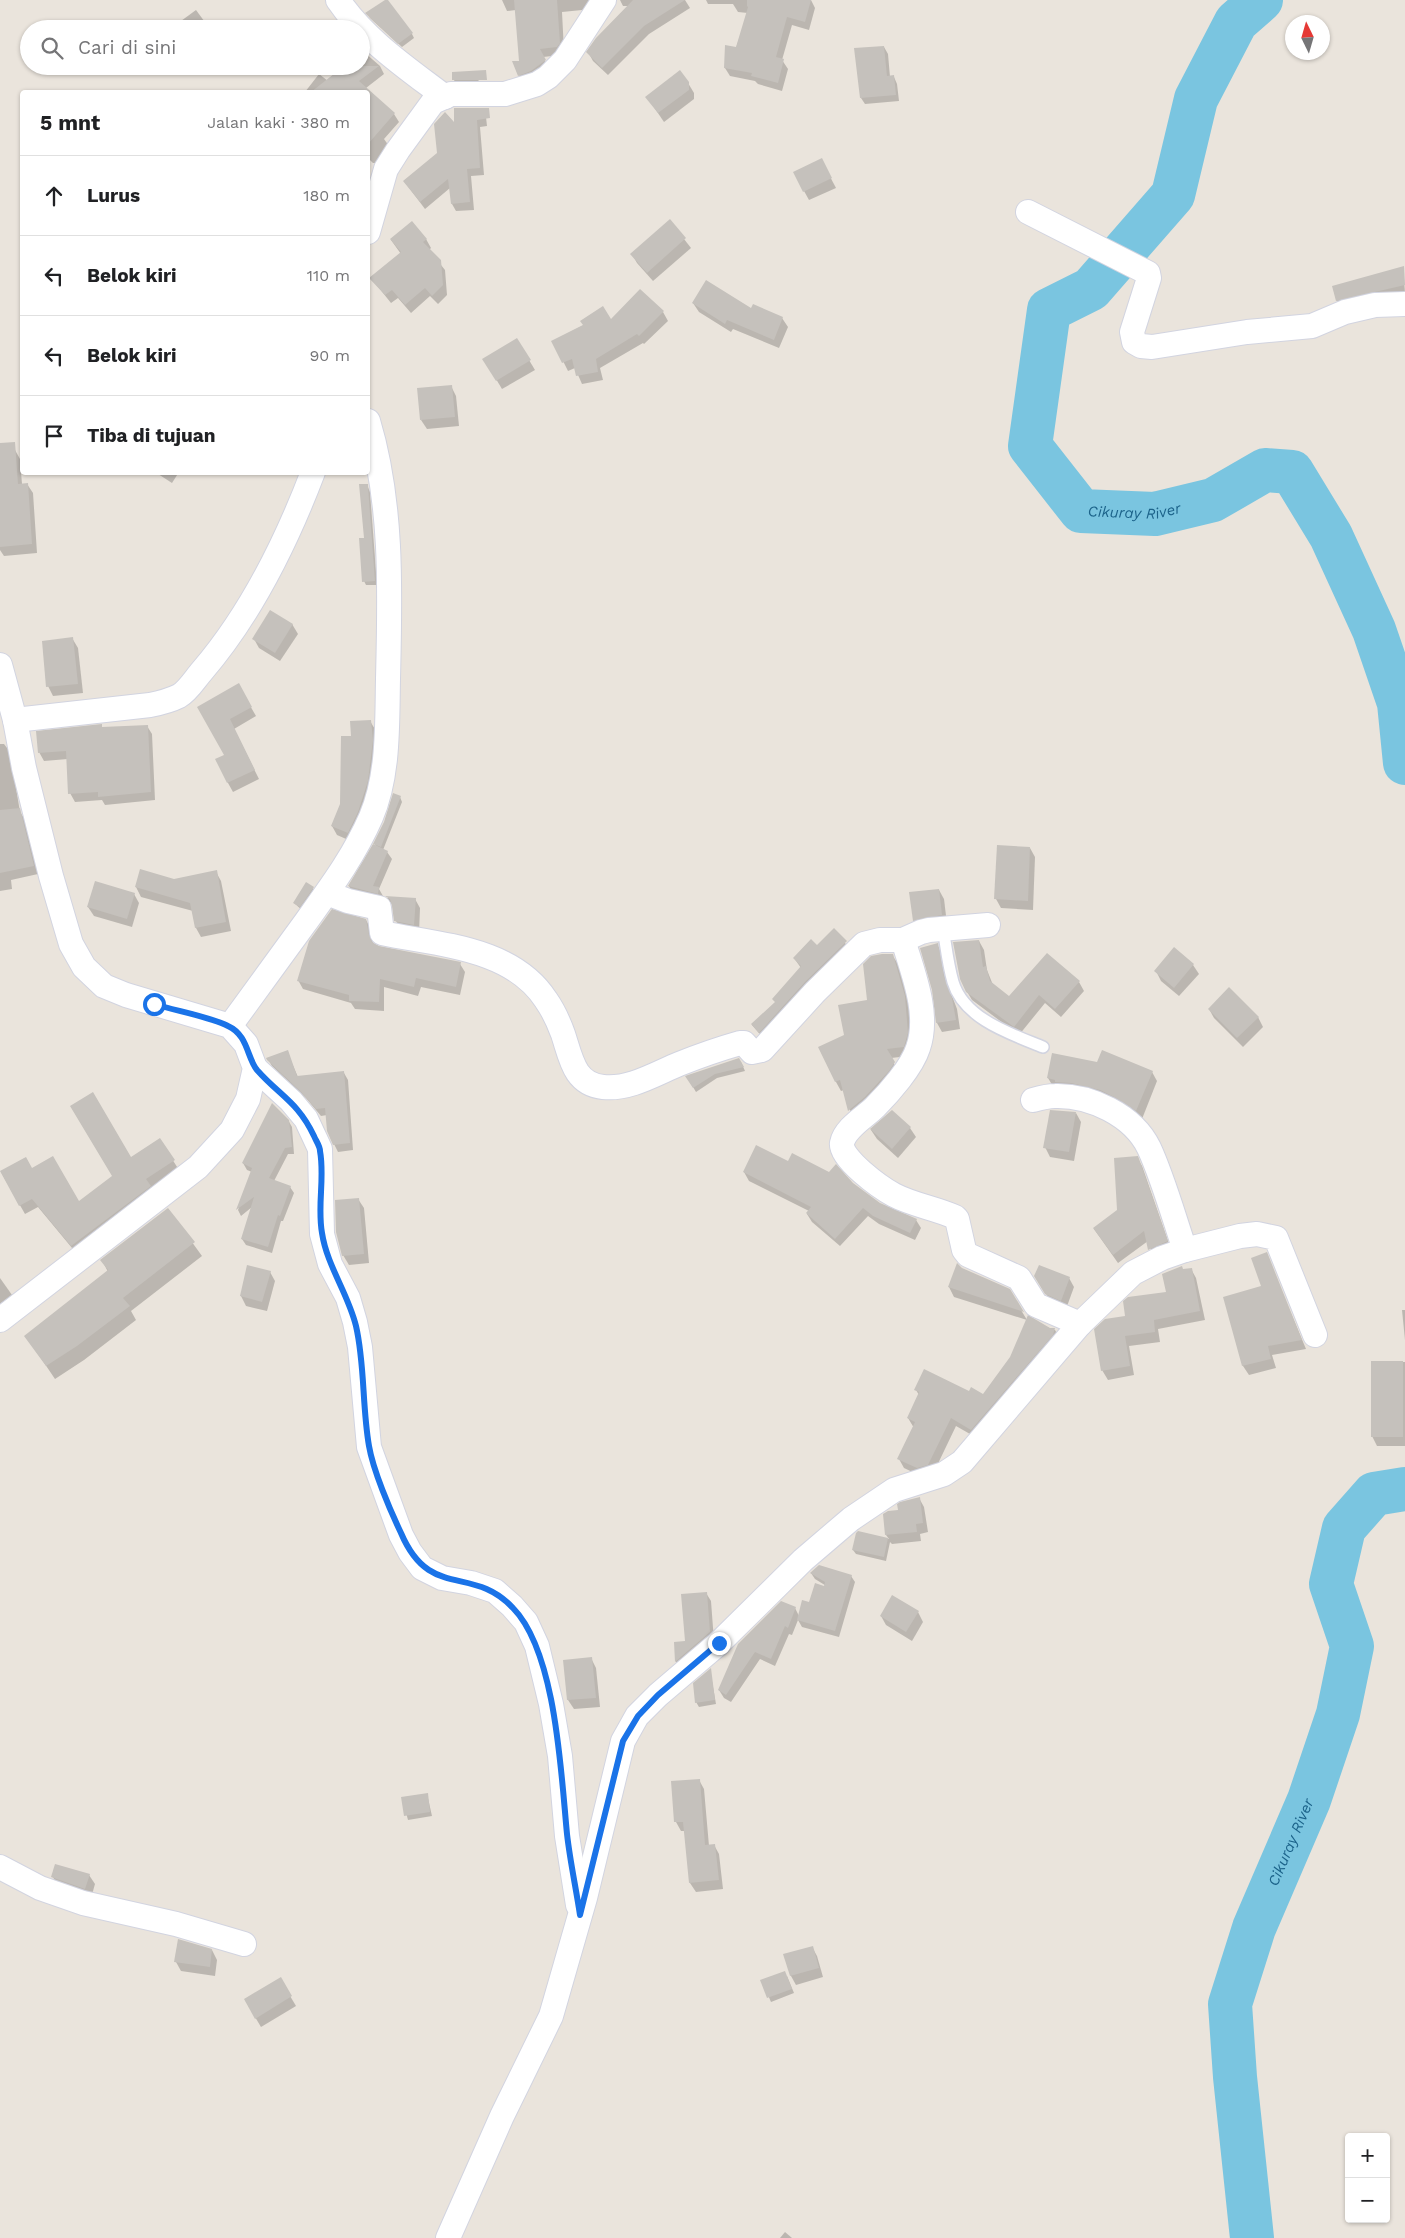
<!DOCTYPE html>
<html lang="id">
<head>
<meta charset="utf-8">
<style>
  :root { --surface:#fff; --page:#f2f2f2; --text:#202124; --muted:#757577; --line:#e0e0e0 }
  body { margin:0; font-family:"Work Sans",sans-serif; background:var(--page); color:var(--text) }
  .controls { position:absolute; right:15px; bottom:15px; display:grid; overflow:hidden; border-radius:5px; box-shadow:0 1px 4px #0004 }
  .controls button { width:45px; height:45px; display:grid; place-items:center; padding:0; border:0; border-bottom:1px solid var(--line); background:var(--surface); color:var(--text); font:25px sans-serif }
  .compass { position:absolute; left:1285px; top:15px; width:45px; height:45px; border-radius:50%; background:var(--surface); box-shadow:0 1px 4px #0004; rotate:355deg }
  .stop { position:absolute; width:15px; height:15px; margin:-11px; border:4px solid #1a73e8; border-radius:50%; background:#fff }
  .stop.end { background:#1a73e8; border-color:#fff; box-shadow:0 1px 5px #0008 }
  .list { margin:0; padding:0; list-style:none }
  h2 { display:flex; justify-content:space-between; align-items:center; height:65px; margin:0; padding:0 20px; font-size:21px }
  h2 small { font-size:16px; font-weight:400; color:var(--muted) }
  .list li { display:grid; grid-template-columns:32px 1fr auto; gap:15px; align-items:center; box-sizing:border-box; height:80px; padding:0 20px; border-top:1px solid var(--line) }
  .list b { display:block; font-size:19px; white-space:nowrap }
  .list em { font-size:16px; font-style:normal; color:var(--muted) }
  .icon { flex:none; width:28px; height:28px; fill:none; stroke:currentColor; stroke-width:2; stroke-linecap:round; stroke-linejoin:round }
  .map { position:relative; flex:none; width:1405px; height:2238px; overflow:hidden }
  .search { position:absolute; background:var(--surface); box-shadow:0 1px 4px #0004; left:20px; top:20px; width:350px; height:55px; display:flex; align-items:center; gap:12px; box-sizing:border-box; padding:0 18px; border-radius:28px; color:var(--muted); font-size:19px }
  .panel { position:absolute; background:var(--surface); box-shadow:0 1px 4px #0004; left:20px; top:90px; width:350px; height:385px; border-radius:5px }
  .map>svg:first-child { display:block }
  .shadow { fill:#0003 }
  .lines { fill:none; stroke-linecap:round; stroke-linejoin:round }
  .river { stroke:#7ac5e0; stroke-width:44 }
  .building { fill:#c5c1bc }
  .service-casing { stroke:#d2d4e0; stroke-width:14 }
  .minor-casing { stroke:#d2d4e0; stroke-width:26 }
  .service { stroke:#fff; stroke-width:11 }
  .minor { stroke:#fff; stroke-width:24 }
  .route { stroke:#1a73e8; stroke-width:6 }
  .labels { text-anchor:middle; stroke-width:4; stroke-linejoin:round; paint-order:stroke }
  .water-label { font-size:15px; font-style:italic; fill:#1c638a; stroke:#fff }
</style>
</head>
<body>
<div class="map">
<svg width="1405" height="2238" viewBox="0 0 1405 2238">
  <rect width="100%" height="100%" fill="#eae4dc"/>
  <g class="shadow">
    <path d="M502,0H599L592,9L562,12L564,51L561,55L543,57L548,69L524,83L519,75L520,62L516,10L507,11Z"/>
    <path d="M620,0H685L690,8L649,34L608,75L593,61L588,52L629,6H623Z"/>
    <path d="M706,0H811L815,8L809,30L792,25L782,60L788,69L782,91L758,84L755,81L730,76L725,68L736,48L748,13L738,12L733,4H708Z"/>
    <path d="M196,10L210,29H170Z"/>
    <path d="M369,17L412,34L414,38L402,47Z"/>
    <path d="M884,47L888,54L890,77H894L897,84L899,101L865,104L861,98Z"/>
    <path d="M364,52L380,66L384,74L366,88L394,114L399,122L384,139L391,149L379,163H373L368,158V92H305L319,74L328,81L361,66V54Z"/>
    <path d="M478,76L479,84H456L454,80Z"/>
    <path d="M688,83L694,93V99L664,122L647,97Z"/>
    <path d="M445,113L456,125L486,117L487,126L480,127L484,175L471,176L474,210L456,211L452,204L450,188L425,209L404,181L439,153L435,125Z"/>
    <path d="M826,169L836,188L809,200L804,191Z"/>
    <path d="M670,221L691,248L653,281L637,263L632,254Z"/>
    <path d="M426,239L431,248L429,250L445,270L447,295L438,304L430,296L411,313L398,298L391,303L371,278L401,254L391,240Z"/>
    <path d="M1403,268L1405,293L1341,307L1337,300Z"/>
    <path d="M693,303L751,310L782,318L788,327L779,348L733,329L731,332L699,312Z"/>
    <path d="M663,312L668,321L644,344L643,343L600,368L603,380L582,384L575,368L568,371L553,341L584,325Z"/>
    <path d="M517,340L535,370L502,389L484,359Z"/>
    <path d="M451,386L456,396L459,426L427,429L421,420Z"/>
    <path d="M15,450L20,459L22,484H27L33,493L37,553L4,556L0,550V451Z"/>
    <path d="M155,472H179L172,483Z"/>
    <path d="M367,485L370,492L377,585H366L364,581Z"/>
    <path d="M292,624L298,634L280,661L259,648L254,639Z"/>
    <path d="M72,638L78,648L83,693L53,696L48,686Z"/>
    <path d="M238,685L256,716L234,729L259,779L233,792L228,783L226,756L199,707Z"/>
    <path d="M370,721L376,731L372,791L353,842L337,835L332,826L342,804L352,737Z"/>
    <path d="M101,726L103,728L147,726L152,734L155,800L105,805L102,800L75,802L70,793L68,759L44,761L39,752Z"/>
    <path d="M0,744H4L10,752L20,812L24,818L38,874L11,880L12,889L0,891Z"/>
    <path d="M400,797L402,802L383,850L387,852L392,859L379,889L383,896L382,901L353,894L349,886L376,847L375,844Z"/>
    <path d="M1030,848L1035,857L1033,910L1001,908L996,899Z"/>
    <path d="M141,871L174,880L216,872L221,881L231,931L201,937L196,928L193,911L141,897L136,887Z"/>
    <path d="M313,888L315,892L302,910L294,903Z"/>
    <path d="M939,890L944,899L947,924L919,929L914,920Z"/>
    <path d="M134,894L139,903L132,927L94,916L88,907Z"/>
    <path d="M387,898L415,899L420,908L419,934L401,930L396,921L394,907Z"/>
    <path d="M366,920L371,929L373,944L378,947L460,964L465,972L460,995L421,987L418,996L384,987V1011L355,1009L351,1003L303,989L298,980Z"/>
    <path d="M834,930L850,949L764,1039L752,1025L776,1003L801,968L794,958L817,947Z"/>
    <path d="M979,941L984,950L987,970L993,985L1009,998L1079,982L1084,991L1061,1017L1045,1003L1019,1035L972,1000L966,990Z"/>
    <path d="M937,944L942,954L949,988L957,1009L960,1029L942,1032L937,1023Z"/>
    <path d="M1175,949L1193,965L1199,974L1179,996L1161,981L1156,971Z"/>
    <path d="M892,955L898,964L910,1007L912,1043L909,1056L891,1058L899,1073L855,1119L850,1110L844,1090L841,1091L836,1082L820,1048L845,1036L869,1001Z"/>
    <path d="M1209,1009L1258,1017L1263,1027L1243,1047L1214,1018Z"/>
    <path d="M287,1052L298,1077L344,1073L348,1080L353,1150L338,1152L334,1144L327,1115L321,1116L306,1098L272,1066L268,1059Z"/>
    <path d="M741,1062L745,1071L717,1078L696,1092L687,1077Z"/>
    <path d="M1152,1072L1157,1081L1142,1119L1054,1088L1048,1078Z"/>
    <path d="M892,1111L910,1128L916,1137L898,1158L877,1139L871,1130Z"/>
    <path d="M1076,1113L1081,1122L1074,1161L1050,1157L1045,1147Z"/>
    <path d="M288,1120L292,1127L294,1154H288L274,1181L290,1187L294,1193L283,1221H281L272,1253L246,1245L242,1239L252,1207L241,1216L238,1210L252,1172L247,1170L243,1163Z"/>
    <path d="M160,1140L179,1170L151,1188L155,1195L77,1254L38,1207L25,1214L1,1172L25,1158L32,1170L79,1202L114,1177L130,1159Z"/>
    <path d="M1137,1158L1142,1166L1171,1250L1154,1257L1148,1241L1118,1263L1094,1229L1119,1211Z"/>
    <path d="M789,1163L830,1174L852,1184L880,1204L916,1220L921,1228L915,1240L879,1224L868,1216L840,1246L812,1222L807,1214L809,1211L749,1181L744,1172Z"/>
    <path d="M358,1199L364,1208L369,1263L349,1265L343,1255Z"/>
    <path d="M168,1209L202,1256L131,1311L136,1320L84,1360L55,1379L26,1336L108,1272L102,1260Z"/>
    <path d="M1266,1254L1306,1349L1272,1355L1276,1368L1249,1375L1243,1366L1225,1298L1263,1287Z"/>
    <path d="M962,1269L1009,1290L1027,1320L1055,1330L1060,1339L977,1438L956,1426L933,1474L923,1477L904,1468L899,1459L914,1428L908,1418L919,1395L916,1390L969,1392L983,1396L1012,1358L1027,1320L954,1297L949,1287Z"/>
    <path d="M1191,1269L1196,1278L1205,1320L1158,1329L1160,1342L1129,1346L1134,1375L1108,1380L1102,1370L1127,1317L1167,1293L1183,1270Z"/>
    <path d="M270,1272L275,1281L267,1311L246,1306L241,1296Z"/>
    <path d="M0,1278L12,1295L0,1304Z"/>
    <path d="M1069,1278L1074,1287L1066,1309L1052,1303L1041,1286Z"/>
    <path d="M1402,1310H1405V1340Z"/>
    <path d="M1372,1362H1405V1446H1377L1372,1436Z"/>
    <path d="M919,1498L924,1507L928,1532L920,1534L921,1541L892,1544L890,1542L886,1561L856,1554L853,1550L859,1532L889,1539L886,1535L899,1511Z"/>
    <path d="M811,1573L851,1576L855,1582L839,1637L802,1627L798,1620L792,1635L789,1634L775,1666L760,1659L731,1702L724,1698L719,1690L795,1608L799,1616L809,1604L828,1587L815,1579Z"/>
    <path d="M706,1593L711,1601L714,1641L681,1669L676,1662L675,1643H686Z"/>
    <path d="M918,1612L923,1622L912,1641L886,1625L881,1616Z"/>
    <path d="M591,1658L596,1668L600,1707L574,1709L568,1700L565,1661Z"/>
    <path d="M710,1670L716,1704L699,1707L696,1702Z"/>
    <path d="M699,1780L704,1789L709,1846L714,1845L719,1854L723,1889L696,1892L690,1883L685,1831H681L676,1822L673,1782Z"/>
    <path d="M427,1794L432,1816L408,1820L402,1798Z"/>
    <path d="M89,1875L95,1884L91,1898L58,1887L53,1877Z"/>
    <path d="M812,1947L817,1956L823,1977L796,1985L791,1976L785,1955Z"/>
    <path d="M212,1950L217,1960L215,1976L181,1971L176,1962Z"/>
    <path d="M787,1976L794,1993L771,2002L762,1981Z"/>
    <path d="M280,1979L296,2006L261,2027L245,2000Z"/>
    <path d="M785,2232L792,2238H780Z"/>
  </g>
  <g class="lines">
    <g class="river">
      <path id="s1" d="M1261,0L1236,22L1196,99L1173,195L1091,289L1049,310L1030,446L1081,511L1155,514L1213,500L1265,470L1292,472L1331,536L1374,630L1399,703L1405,763"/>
      <path id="s2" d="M1252,2238L1235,2077L1230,2004L1254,1928L1309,1800L1338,1714L1352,1646L1331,1584L1344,1528L1374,1494L1405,1489"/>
    </g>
  </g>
  <g class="building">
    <path d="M385,0H388L413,33L398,44L365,13Z"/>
    <path d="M514,0H557L560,43L557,47L540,49L546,60L531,71L518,76L512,61H519Z"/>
    <path d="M633,0H685L644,26L602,68L586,52L596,38Z"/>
    <path d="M747,0H811L805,22L787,17L776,57L784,59L778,83L751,76L752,73L724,68L725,45L736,47L748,7L747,6Z"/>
    <path d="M884,46L887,76L894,75L896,95L860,98L854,48Z"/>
    <path d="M344,66H379L359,81L395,113L368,144V92H311Z"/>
    <path d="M486,70L487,80H452V72Z"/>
    <path d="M680,70L689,82V90L658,113L645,97Z"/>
    <path d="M454,108H489L490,118L477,120L480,168L467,169L470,202L451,204L448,179L420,202L403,181L437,153L434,124L445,112L454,122Z"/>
    <path d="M822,158L832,178L803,192L793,172Z"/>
    <path d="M670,219L686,238L647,273L630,254Z"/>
    <path d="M412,221L427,239L423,242L441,260L443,285L432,296L425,288L405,305L392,290L385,295L369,278L401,252L390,239Z"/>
    <path d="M1404,266L1405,285L1336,301L1332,286Z"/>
    <path d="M706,280L751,308L753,304L783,317L774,340L727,320L725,324L692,303Z"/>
    <path d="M640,289L664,311L639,336L637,334L596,359L598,372L576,376L572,359L562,363L551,341L583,325L580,321L603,306L611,319Z"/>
    <path d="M517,338L531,360L496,381L482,359Z"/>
    <path d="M452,385L455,417L420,420L417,388Z"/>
    <path d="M15,442L18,484L28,483L32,544L0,547V443Z"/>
    <path d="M359,484H368V486L375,581L362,582L359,538H364Z"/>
    <path d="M270,610L293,624L275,653L252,639Z"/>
    <path d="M73,637L78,684L46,687L42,641Z"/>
    <path d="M239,683L252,707L230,719L255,770L227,783L215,759L224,755L197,707Z"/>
    <path d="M371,720L373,740L368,781L358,812L348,833L331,826L340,804L341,736H351L350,721Z"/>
    <path d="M102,724V727L148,725L151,792L98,797V792L68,794L66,751L38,753L36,731Z"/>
    <path d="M393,793L401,796L381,847L373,844L384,822Z"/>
    <path d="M20,808L34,866L0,873V810Z"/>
    <path d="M373,844L388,851L373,886L379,887L378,894L348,886Z"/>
    <path d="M997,845L1030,847L1028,901L994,899Z"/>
    <path d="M140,869L174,879L217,870L226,922L195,928L190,903L135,887Z"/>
    <path d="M95,881L135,893L127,919L87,907Z"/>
    <path d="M306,882L314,887L300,907L293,903Z"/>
    <path d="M939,889L942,915L913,921L909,892Z"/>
    <path d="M385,896L416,898L414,925L394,921L392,906L390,899Z"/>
    <path d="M332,909L366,919L369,935L372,942L379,946L461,962L456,987L416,978L414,987L380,979L379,1002L349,1001V995L297,981L309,941Z"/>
    <path d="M834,928L847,941L805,982L759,1033L751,1024L775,1002L772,999L801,966L793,958L811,939L817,945Z"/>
    <path d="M979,940L983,967L986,966L990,981L1009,996L1047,953L1080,981L1055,1009L1039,995L1014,1027L966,992L960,979L953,942Z"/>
    <path d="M938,943L944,977L952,998L956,1020L936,1023L932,990L920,948Z"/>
    <path d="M1174,947L1194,964L1174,988L1154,971Z"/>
    <path d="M882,954H893L905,996L908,1033L904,1047L887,1049L895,1062L889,1071L865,1097L848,1111L840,1080L835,1082L818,1047L844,1035L838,1005L867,1000L863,964L871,956Z"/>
    <path d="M1229,987L1259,1017L1237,1038L1208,1009Z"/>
    <path d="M288,1050L297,1076L344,1071L350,1143L333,1145L327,1131L325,1108L316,1109L300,1091L267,1060L266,1058Z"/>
    <path d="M1102,1050L1153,1071L1136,1111L1116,1098L1100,1090L1071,1083L1055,1082V1080L1047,1078L1052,1053L1097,1062Z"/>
    <path d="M739,1058L744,1067L715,1074L693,1088L685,1076Z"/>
    <path d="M93,1092L131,1157L160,1138L175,1160L146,1179L151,1186L71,1246L32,1199L19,1206L0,1171L26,1157L32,1168L53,1156L79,1201L112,1176L70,1106Z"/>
    <path d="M272,1103L289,1120L292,1147L285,1148L269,1178L291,1186L280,1216L278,1215L268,1247L241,1239L254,1197L236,1210L252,1168L242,1163Z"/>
    <path d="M892,1110L911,1127L892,1149L870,1129Z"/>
    <path d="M1050,1110L1076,1112L1069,1152L1043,1148Z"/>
    <path d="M756,1145L788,1161L792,1153L829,1172L836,1164L853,1183L880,1203L917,1219L910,1233L873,1216L863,1208L835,1239L806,1213L811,1207L743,1172Z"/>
    <path d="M1138,1156L1168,1241L1148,1250L1144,1231L1113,1255L1093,1228L1117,1210L1114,1158Z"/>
    <path d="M359,1198L364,1254L342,1256L336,1232L335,1200Z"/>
    <path d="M168,1208L195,1242L123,1298L130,1306L77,1346L46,1366L24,1336L108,1270L100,1260Z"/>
    <path d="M1267,1252L1302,1340L1268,1346L1271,1359L1242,1366L1223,1297L1261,1286L1251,1258Z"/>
    <path d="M957,1263L962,1268L1010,1289L1024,1312L948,1287Z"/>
    <path d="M247,1265L271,1271L262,1302L240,1296Z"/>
    <path d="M1039,1265L1070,1277L1061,1301L1045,1294L1034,1276Z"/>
    <path d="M1182,1266L1183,1269L1192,1268L1200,1311L1154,1320L1155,1332L1125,1336L1130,1366L1101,1371L1094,1329L1105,1319L1125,1316L1123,1301L1128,1297L1166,1292L1162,1274Z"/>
    <path d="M1028,1315L1050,1328H1055L1053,1335L971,1430L951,1418L928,1465L917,1468L897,1459L915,1422L907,1418L919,1392L914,1390L924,1369L969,1391L971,1387L983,1394L1010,1357Z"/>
    <rect x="1371" y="1361" width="32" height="76"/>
    <path d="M920,1497L923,1523L916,1524L917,1532L885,1535L883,1514L888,1511L898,1510L897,1504L900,1502Z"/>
    <path d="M858,1531L888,1538L884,1557L852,1550L856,1533Z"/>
    <path d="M819,1565L852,1575L835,1631L797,1620L802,1600L809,1602L815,1583L824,1586L825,1582L810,1573Z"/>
    <path d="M707,1592L710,1632L675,1662L674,1642L685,1641L681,1594Z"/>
    <path d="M892,1595L919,1611L906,1632L880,1616Z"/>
    <path d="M781,1601L796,1607L788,1628L785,1626L771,1659L755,1652L726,1695L718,1690L738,1644Z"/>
    <path d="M592,1657L596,1698L567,1700L563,1660Z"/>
    <path d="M711,1668L715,1700L695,1703L693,1683Z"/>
    <path d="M700,1779L705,1845L715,1844L719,1880L689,1883L683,1822H674L671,1781Z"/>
    <path d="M428,1793L430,1812L404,1816L401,1797Z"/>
    <path d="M55,1864L90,1874L85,1889L51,1877Z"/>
    <path d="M178,1939L212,1949L210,1967L174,1962Z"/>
    <path d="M813,1946L819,1968L790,1976L783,1954Z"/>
    <path d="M785,1971L792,1989L767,1998L760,1980Z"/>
    <path d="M281,1977L292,1996L255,2019L244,1999Z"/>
  </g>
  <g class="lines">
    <g class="service-casing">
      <path id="service" d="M943,928C946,946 948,965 953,982C964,1019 1011,1034 1043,1047"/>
    </g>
    <g class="minor-casing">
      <g id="minor">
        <path d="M338,0C365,40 407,68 445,97"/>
        <path d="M1028,212L1148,273L1149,278L1132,332L1134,342L1141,346L1152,347L1247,332L1312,326L1345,312L1375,305L1405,304"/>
        <path d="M368,232L386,169L398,150L433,102L451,94H505L537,84L548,77L565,60L604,0"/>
        <path d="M0,665L15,720L24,768L51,876L71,944L84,967L104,986L126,995L230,1026L246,1044L255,1068L248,1099L232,1130L198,1167L0,1320"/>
        <path d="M15,720L150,705C160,703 169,701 179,696C188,691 195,679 202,671C251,614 286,543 313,472"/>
        <path d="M327,893L348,901L379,908L382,933C438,945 512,947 546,1000C553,1010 559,1023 563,1034C571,1058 574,1084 603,1087C629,1090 655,1074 679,1064C699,1056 719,1049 740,1043H744L752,1052L762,1050L815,992L864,944L880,940H903L921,932L929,930L988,925"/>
        <path d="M903,940C913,973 930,1014 918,1048C912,1067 889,1093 875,1107C865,1117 845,1128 842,1143C839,1158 881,1188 894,1195C913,1205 935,1208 955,1217L957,1219L964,1250L968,1255L1019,1278L1036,1305L1080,1324"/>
        <path d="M230,1026C255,992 280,957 305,923C330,888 354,856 371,817C389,775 387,725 388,679C390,593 393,504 368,421"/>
        <path d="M255,1068L291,1101L306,1119L320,1149L322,1234L330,1264L348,1298L355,1322L360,1347L369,1447L401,1535L410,1552L422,1568L442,1578L471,1583L495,1591L512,1606L526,1622L537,1646L551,1704L560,1756L567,1836L578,1905"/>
        <path d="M1033,1100C1040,1098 1048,1096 1055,1096C1090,1095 1133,1115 1149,1148C1163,1178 1174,1218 1185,1250"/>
        <path d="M0,1867L40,1888L83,1903L176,1924L244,1944"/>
        <path d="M448,2238L502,2116L551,2016L585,1898L623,1741L637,1716L658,1695L719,1643L803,1560L851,1519L894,1490L944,1474L962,1462L1080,1324L1133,1273L1162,1258L1185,1250L1240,1236L1257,1234L1276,1238L1315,1335"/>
      </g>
    </g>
    <use href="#service" class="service"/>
    <use href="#minor" class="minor"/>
  </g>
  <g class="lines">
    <path class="route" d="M154,1004C176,1011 208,1016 228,1026C248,1035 247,1058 257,1070C280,1096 298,1102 314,1136C316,1141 320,1146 320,1151C325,1178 317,1206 322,1233C327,1266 348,1293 356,1326C365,1365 362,1406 369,1446C373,1470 390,1510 401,1533C430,1601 472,1564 513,1608C556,1652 561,1773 567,1834C570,1861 576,1888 580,1915L623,1741L638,1716L658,1695L719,1643"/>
  </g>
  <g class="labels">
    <g class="water-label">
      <text dy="5" stroke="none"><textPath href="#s1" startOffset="664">Cikuray River</textPath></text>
      <text dy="5" stroke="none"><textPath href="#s2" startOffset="408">Cikuray River</textPath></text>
    </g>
  </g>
</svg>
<div class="controls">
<button>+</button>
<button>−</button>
</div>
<svg class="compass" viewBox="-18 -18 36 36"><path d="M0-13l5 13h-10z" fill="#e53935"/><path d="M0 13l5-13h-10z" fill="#757577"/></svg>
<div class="stop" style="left:154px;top:1004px"></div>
<div class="stop end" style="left:719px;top:1643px"></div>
<div class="search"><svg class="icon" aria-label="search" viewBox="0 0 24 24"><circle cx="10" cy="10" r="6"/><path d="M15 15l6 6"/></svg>Cari di sini</div>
<section class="panel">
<h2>5 mnt<small>Jalan kaki · 380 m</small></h2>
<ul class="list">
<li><svg class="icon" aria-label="ahead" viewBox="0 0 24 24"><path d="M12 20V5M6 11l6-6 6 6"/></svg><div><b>Lurus</b></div><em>180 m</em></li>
<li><svg class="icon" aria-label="left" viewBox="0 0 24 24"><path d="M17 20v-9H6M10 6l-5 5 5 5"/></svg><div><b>Belok kiri</b></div><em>110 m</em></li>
<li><svg class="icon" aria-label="left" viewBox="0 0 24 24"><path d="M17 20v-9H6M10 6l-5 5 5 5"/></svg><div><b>Belok kiri</b></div><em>90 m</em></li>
<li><svg class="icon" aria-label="arrive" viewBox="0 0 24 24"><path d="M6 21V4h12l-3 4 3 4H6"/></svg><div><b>Tiba di tujuan</b></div></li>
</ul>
</section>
</div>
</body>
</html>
